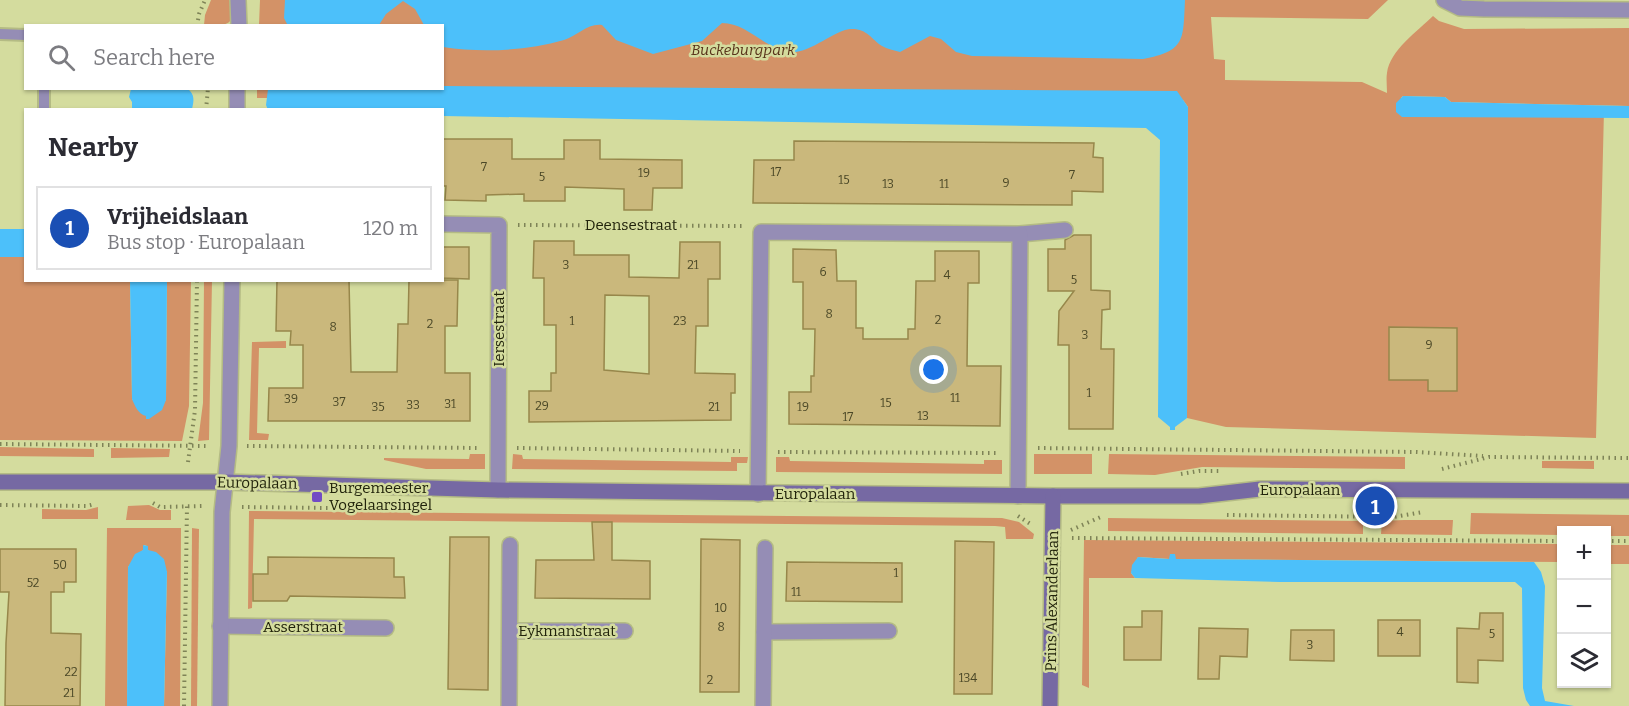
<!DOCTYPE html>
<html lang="en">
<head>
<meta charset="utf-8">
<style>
  :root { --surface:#fff; --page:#f2f2f3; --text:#2b2b33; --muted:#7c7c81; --line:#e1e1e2; --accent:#724cc4 }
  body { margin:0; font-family:Bitter,serif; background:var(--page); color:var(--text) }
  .controls { position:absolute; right:18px; bottom:18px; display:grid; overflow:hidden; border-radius:0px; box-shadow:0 2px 4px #0004 }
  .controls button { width:54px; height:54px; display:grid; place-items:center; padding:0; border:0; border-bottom:2px solid var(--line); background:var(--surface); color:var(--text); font:30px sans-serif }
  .you { position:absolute; left:934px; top:370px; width:21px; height:21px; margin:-15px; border:4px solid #fff; border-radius:50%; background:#1a73e8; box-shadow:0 0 0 9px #1a73e833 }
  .badge { display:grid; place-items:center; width:39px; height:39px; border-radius:50%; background:var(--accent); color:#fff; font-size:20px; font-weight:700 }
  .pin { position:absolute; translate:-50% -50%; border:3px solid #fff; box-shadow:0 2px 6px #0006 }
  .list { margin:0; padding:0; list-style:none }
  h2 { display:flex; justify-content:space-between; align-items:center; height:78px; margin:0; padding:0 24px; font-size:26px }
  h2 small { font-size:20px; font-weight:400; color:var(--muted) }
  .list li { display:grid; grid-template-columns:39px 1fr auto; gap:18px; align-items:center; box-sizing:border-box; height:84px; margin:0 12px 12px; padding:0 12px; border:2px solid var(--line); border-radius:0px }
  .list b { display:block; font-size:22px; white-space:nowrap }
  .list p { margin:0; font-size:20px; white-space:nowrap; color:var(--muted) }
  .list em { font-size:20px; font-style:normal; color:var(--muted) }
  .icon { flex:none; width:33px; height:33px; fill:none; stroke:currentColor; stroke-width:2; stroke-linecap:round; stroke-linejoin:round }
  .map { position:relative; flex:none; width:1629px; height:706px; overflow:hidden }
  .search { position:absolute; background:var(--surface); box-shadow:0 2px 4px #0004; left:24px; top:24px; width:420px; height:66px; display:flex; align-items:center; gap:15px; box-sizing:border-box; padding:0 21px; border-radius:0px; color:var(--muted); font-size:22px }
  .panel { position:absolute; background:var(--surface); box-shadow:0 2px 4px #0004; left:24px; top:108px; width:420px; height:174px; border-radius:0px }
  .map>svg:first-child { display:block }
  .green { fill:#d39267 }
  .water { fill:#4cc0fa }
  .building { fill:#cab87c; stroke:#97874b; stroke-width:1.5; fill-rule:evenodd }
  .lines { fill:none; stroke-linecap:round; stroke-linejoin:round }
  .lane-casing { stroke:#b4bb84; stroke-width:14 }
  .street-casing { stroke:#b4bb84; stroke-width:18 }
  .secondary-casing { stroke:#b4bb84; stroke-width:18 }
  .path { stroke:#7e8357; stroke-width:4; stroke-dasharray:1.5 4.5; stroke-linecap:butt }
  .lane { stroke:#958db5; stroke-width:10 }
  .street { stroke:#958db5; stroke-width:15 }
  .secondary { stroke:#7669a3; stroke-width:15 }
  .poi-dot { fill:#724cc4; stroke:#d4dc9e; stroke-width:2 }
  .labels { text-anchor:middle; stroke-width:5; stroke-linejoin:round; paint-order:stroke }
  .number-label { font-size:12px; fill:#4b4827 }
  .park-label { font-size:15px; font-style:italic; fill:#59341b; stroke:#d4dc9e }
  .street-label { font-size:15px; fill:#21230b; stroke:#d4dc9e }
  .poi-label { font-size:15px; fill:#21230b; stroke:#d4dc9e; text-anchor:start }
</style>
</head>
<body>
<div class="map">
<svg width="1629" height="706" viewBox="0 0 1629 706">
  <rect width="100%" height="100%" fill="#d4dc9e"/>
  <g class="green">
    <path d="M211,0H234C234,27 229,25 204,25L205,15Z"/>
    <path d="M260,0H1388L1368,19L1211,17L1214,59L1225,60V80L1362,82L1387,93C1387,86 1386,79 1387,73C1390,50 1418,31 1433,16L1439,21L1464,29L1629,28V106L1451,102L1445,97L1403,96L1401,98L1418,106L1604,110L1596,438L1226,427L1187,418L1188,107L1183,100L257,98V89L442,88V26L259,25Z"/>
    <path d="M0,257H25L26,280L130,281L132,399L146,415V419L166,400L167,281H191L189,406L182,441L0,440Z"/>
    <path d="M204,281H212L209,440L198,441L203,403Z"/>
    <path d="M286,341V348H259L257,433L269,434L268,440H249L252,342Z"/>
    <path d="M0,447L94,449V457L0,456Z"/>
    <path d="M111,448L170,449L169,457L111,458Z"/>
    <path d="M470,454H485V469H426L384,460V458L469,459Z"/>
    <path d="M513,454L522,455L523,459L731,462V457H748L747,463H737V471L512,469Z"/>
    <rect x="1034" y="454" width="58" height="20"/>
    <path d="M1109,454L1405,457V469L1202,467L1155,475L1108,474Z"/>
    <path d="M776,457H789L790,461L984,464V460H1002V474L776,472Z"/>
    <path d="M1542,461H1594V469L1542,468Z"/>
    <path d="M149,505L160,510H171V520H126L128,506Z"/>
    <path d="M98,507V519H42V509L86,510Z"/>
    <path d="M249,511L1002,518L1019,522L1034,534L1033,539H1006L1005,527L995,526L254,519L252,608L248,609Z"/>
    <path d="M1471,513L1629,515V536H1607L1606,530H1562L1561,535L1470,534Z"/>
    <path d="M1108,518L1363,521V534L1108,531Z"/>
    <path d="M1404,520H1453L1452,535L1381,534L1382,521Z"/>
    <path d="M107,528H181L180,706H164L167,572L148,550L147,546L144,545L143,550L128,567L127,706H105Z"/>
    <path d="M192,528L199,529L197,706H191Z"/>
    <path d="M1084,540L1561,544V562L1175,559V554L1170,559L1138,557L1131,573L1135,578H1089V688L1082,685Z"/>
    <rect x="1607" y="545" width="22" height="19"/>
  </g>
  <g class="water">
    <path d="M285,0H1185C1183,40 1186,51 1143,59L972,56L956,52L941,39L930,36L900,52C894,50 887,49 882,46C871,39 867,28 850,29C835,30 808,55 789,52C764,48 747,23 722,23L702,41L653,54L616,40L602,25C588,23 577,36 564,40C526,51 481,53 443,47L442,26L424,25L415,9L403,1L386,14L379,25L288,26L284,18Z"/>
    <path d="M443,86L1177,91L1188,107L1187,418L1175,427V430H1170V427L1158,417L1160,140L1146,128L443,116L442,110H268L266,105L268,89L442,88Z"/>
    <path d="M131,89H188C195,95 194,101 192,109H132V102L129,97Z"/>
    <path d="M1403,96L1445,97L1451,102L1629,106V118L1402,117L1396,112V103Z"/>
    <rect x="0" y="229" width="25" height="28"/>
    <path d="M130,281H167L166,400L162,410L149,419H146V416C138,414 135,406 132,399Z"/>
    <path d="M143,545L148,546V550L156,552L164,559L167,572L164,706H127L128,567L135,554L143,550Z"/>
    <path d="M1170,554H1175L1176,559L1534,562L1541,572L1545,586L1542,688L1545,701L1574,706H1530L1526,700L1523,688L1522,588L1515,582H1280L1135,578L1131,573L1132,565L1138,557L1169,559Z"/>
  </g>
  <g class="building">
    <path d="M442,139H512V159H564V140H600V159L682,160V188H653L652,210H624V189L565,187V201H524V194L486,195V201L445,200L446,186H442Z"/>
    <path d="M794,141L1094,143L1093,157L1103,158V192L1072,191V205L753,203L754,160H794Z"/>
    <path d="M1074,235H1091V290L1110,291V309L1102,310L1101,349H1114L1113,429H1069V345H1058L1059,311L1074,291H1048V249H1065V240Z"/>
    <path d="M534,241H574V255H629V277L679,278L680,242H720V279H708V326H696L695,373L735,374V393H731V420L529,422V391H551V373H556V325H544V278H533ZM605,295L649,296V374L604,370Z"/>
    <path d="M442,247H469V279L442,278Z"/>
    <path d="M793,249L836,250L837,281H856V328H863V339H908V329H915L916,281H935V251H979V283H968L967,366H1001L1000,426L789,424V392H811V376H814L815,329H803V282H793Z"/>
    <path d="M277,280H349L351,372H397L398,324H408L409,280H458L457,326H445V373H470V421H268L269,388H303V345H290L291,331H276Z"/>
    <path d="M1389,327L1457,328V391H1428V380H1389Z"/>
    <path d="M592,522H612V560L650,561V599L535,598L536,560H594Z"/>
    <path d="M450,537H489L488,690L448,689Z"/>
    <path d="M701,539L740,540L739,692H700Z"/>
    <path d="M955,541L994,542L992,694H954Z"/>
    <path d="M0,549H76V582H64V592H51V633L81,634L80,706H5L6,643L9,592H0Z"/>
    <path d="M268,557L394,558V577H404L405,598L290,596L287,601H253V574H268Z"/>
    <path d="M787,562L902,563V602L786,601Z"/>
    <path d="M1142,611H1162L1161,660H1124V627H1142Z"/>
    <path d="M1480,613H1503V661L1478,660V683L1457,682V628L1479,629Z"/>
    <rect x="1378" y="620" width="42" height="36"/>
    <path d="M1199,628L1248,629L1247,657L1220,656L1219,679H1198Z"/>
    <path d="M1291,630H1334V661L1290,660Z"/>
  </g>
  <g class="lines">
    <g class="lane-casing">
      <g id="lane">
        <path d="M0,34L26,35"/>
        <path d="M44,88V110"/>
      </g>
    </g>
    <g class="street-casing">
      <g id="street">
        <path d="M238,0L239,26"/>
        <path d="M1444,0L1460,8L1484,9L1629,10"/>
        <path d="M237,110V88"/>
        <path d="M442,224L499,225L498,490"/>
        <path d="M1020,234L1065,230"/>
        <path d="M758,494L761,232L1020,234L1018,496"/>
        <path d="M220,626L386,628"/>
        <path d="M510,631H625"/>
        <path d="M764,632L889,631"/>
        <path d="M220,706L222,512L229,446L232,280"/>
        <path d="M509,706L510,545"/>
        <path d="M763,706L765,548"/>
      </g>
    </g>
    <g class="secondary-casing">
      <g id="secondary">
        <path d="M0,482H225L498,490L1053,496H1199L1260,489L1629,491"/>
        <path d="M1050,706L1053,496"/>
      </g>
    </g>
    <g class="path">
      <path d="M197,26L199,14L205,0"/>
      <path d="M206,110L208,88"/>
      <path d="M518,225L745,226"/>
      <path d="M0,444L209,446"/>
      <path d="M247,446L479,448"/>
      <path d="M517,448L740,451"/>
      <path d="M1038,448L1416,452L1483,456"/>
      <path d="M778,452L998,453"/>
      <path d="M188,462L195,410L197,280"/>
      <path d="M1442,469L1489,457L1629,458"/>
      <path d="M1181,474L1199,471H1219"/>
      <path d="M153,503L160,507L204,506"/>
      <path d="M0,505L87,506L95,504"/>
      <path d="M242,507L330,508"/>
      <path d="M1227,515L1394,517L1423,512"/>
      <path d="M1018,516L1032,525"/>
      <path d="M1071,530L1103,516"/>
      <path d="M1072,538L1562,541"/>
      <path d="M1606,541H1629"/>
      <path d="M184,706L187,506"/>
    </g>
    <use href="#lane" class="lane"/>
    <use href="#street" class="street"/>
    <use href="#secondary" class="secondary"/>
  </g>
  <rect class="poi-dot" x="311" y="491" width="12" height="12" rx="3"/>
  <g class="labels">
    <g class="number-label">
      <text x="484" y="171">7</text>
      <text x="776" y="176">17</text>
      <text x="644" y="177">19</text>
      <text x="1072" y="179">7</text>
      <text x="542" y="181">5</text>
      <text x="844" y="184">15</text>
      <text x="1006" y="187">9</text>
      <text x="888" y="188">13</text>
      <text x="944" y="188">11</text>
      <text x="566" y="269">3</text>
      <text x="693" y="269">21</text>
      <text x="823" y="276">6</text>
      <text x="947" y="279">4</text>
      <text x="1074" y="284">5</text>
      <text x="829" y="318">8</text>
      <text x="938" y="324">2</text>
      <text x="572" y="325">1</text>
      <text x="680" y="325">23</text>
      <text x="430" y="328">2</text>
      <text x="333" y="331">8</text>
      <text x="1085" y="339">3</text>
      <text x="1429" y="349">9</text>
      <text x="1089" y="397">1</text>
      <text x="955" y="402">11</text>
      <text x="291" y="403">39</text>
      <text x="339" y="406">37</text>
      <text x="886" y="407">15</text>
      <text x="450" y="408">31</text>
      <text x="413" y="409">33</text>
      <text x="542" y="410">29</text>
      <text x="378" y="411">35</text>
      <text x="714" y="411">21</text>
      <text x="803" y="411">19</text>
      <text x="923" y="420">13</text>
      <text x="848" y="421">17</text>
      <text x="60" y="569">50</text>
      <text x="896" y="577">1</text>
      <text x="33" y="587">52</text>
      <text x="796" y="596">11</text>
      <text x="721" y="612">10</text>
      <text x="721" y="631">8</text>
      <text x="1400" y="636">4</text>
      <text x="1492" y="638">5</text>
      <text x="1310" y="649">3</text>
      <text x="71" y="676">22</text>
      <text x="968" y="682">134</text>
      <text x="710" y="684">2</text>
      <text x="69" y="697">21</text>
    </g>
    <g class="park-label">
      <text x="743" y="55">Buckeburgpark</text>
    </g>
    <g class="street-label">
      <text x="631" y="230">Deensestraat</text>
      <text transform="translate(499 329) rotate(-90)" y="5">Iersestraat</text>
      <text transform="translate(257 483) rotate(1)" y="5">Europalaan</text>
      <text x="1300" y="495">Europalaan</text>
      <text x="815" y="499">Europalaan</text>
      <text transform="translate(1052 601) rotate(-89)" y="5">Prins Alexanderlaan</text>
      <text x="303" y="632">Asserstraat</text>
      <text x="567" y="636">Eykmanstraat</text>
    </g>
    <g class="poi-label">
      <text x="329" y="493">Burgemeester<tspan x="329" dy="17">Vogelaarsingel</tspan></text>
    </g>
  </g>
</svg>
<div class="controls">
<button>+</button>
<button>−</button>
<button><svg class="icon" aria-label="layers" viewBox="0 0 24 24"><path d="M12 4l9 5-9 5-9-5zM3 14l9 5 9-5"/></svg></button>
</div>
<div class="you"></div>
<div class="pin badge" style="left:1375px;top:506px;background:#1a4fb4">1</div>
<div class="search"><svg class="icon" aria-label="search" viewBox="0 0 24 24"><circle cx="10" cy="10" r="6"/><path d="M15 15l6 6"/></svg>Search here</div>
<section class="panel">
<h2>Nearby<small></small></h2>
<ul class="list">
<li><span class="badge" style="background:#1a4fb4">1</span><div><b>Vrijheidslaan</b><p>Bus stop · Europalaan</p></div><em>120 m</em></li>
</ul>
</section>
</div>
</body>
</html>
